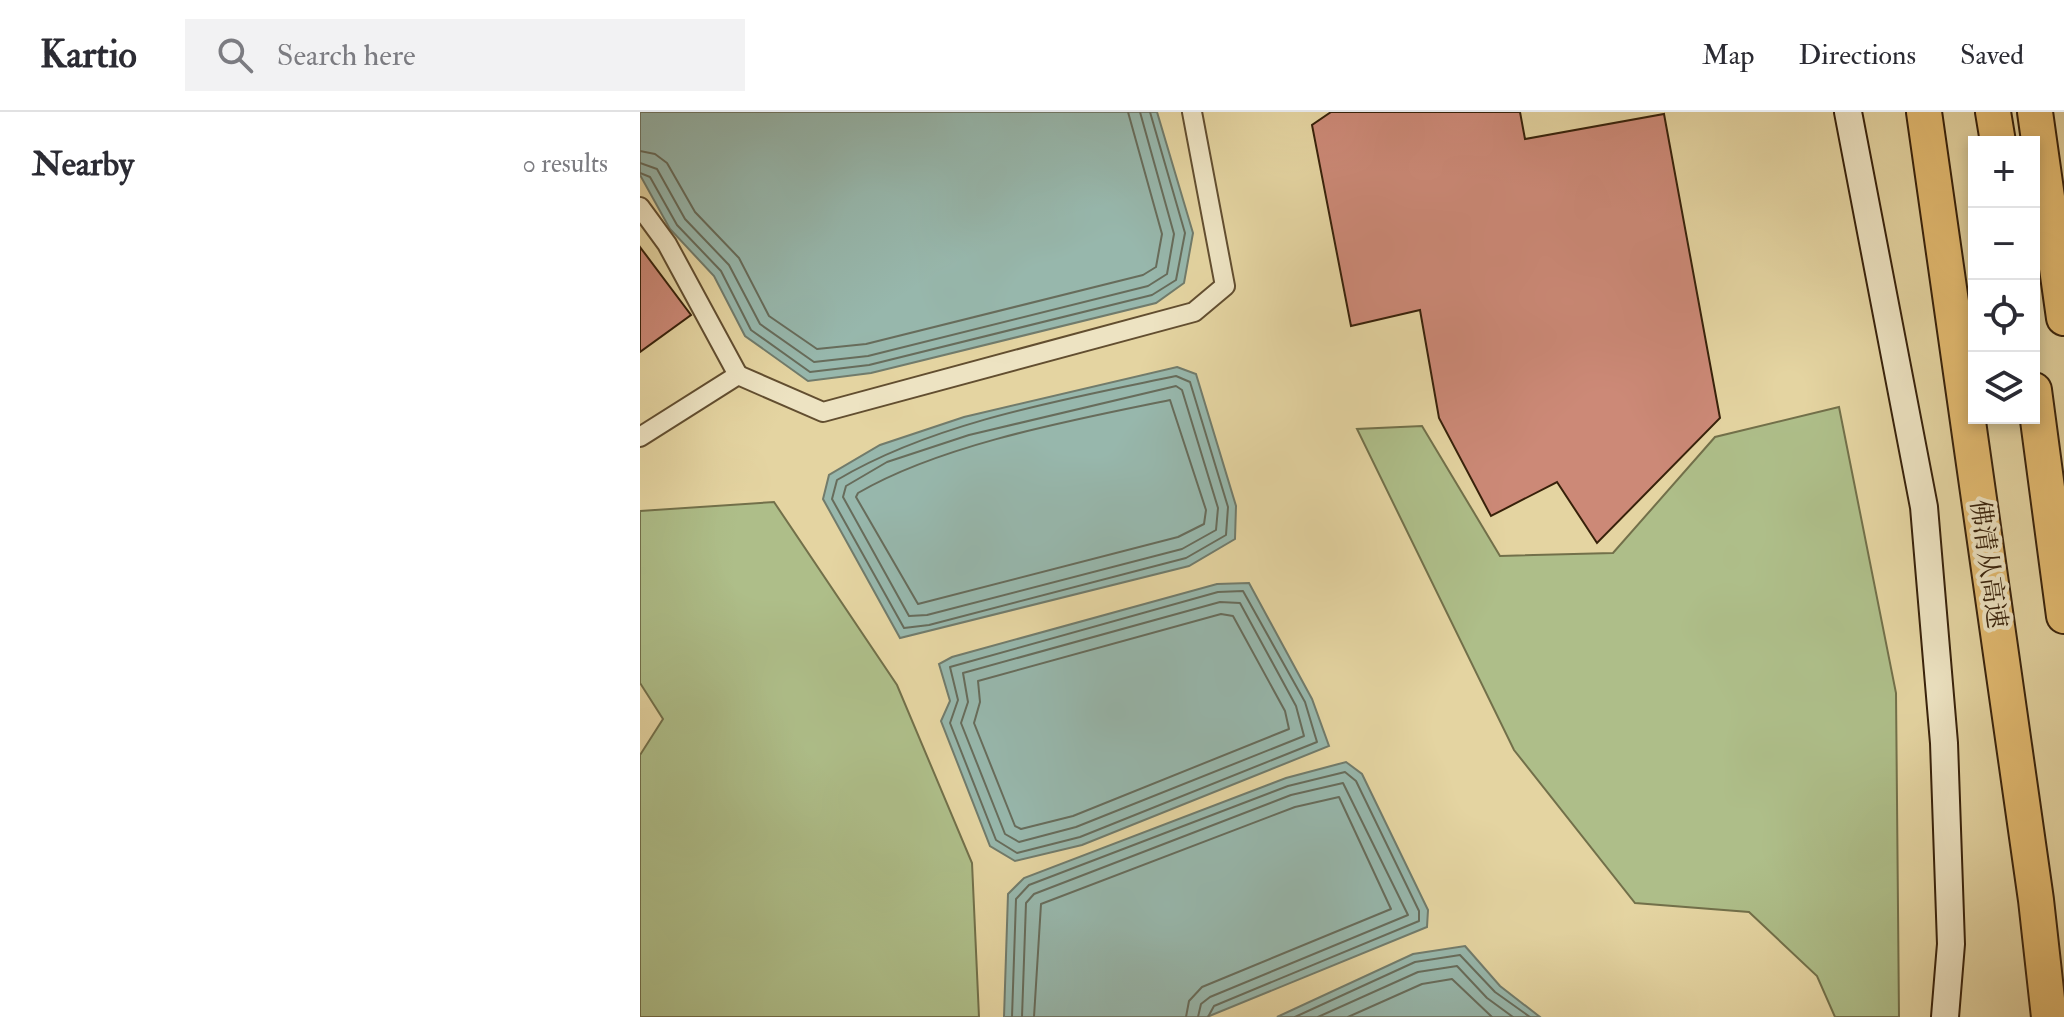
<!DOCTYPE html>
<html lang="en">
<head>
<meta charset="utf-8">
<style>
  :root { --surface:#fff; --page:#f2f2f3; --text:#2b2b33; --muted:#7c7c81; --line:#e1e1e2 }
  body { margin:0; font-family:"IM FELL Double Pica","Noto Serif SC",serif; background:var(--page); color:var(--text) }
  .controls { position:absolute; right:24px; top:24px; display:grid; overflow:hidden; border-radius:0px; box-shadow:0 4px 12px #0003 }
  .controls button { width:72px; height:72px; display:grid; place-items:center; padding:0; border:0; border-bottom:2px solid var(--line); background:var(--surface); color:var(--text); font:40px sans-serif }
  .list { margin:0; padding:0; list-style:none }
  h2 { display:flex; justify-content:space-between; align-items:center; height:104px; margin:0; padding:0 32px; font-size:34px }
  h2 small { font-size:26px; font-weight:400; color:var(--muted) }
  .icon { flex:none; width:44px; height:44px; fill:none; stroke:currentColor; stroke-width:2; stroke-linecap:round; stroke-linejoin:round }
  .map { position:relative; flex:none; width:1424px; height:905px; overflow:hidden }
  header { display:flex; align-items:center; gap:48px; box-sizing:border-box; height:112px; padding:0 40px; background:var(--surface); border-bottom:2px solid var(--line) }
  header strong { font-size:38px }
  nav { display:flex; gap:44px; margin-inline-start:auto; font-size:28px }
  .search { width:560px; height:72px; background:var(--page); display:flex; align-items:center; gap:20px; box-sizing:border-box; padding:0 28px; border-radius:0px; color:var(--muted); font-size:30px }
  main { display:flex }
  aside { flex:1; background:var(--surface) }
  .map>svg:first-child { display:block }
  .green { fill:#aebe89; stroke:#72704a; stroke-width:2 }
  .water { fill:#97b7ac; stroke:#717b6b; stroke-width:2 }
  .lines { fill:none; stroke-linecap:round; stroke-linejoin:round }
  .shore { stroke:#676c5b; stroke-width:2 }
  .building { fill:#cc8977; stroke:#37210a; stroke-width:2 }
  .street-casing { stroke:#624e30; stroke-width:22 }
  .secondary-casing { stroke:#37210a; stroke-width:30 }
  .highway-casing { stroke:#37210a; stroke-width:38 }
  .street { stroke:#ede3c2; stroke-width:18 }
  .secondary { stroke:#ede3c2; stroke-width:26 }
  .highway { stroke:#e2ba70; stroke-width:34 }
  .labels { text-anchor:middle; stroke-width:8; stroke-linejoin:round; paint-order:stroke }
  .street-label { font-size:26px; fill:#37210a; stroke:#ede3c2 }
</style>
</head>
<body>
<header>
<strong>Kartio</strong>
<div class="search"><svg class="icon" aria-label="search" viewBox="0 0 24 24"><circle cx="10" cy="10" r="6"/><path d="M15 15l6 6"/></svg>Search here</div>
<nav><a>Map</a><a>Directions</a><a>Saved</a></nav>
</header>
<main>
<aside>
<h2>Nearby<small>0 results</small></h2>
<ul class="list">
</ul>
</aside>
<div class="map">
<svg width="1424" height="905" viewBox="0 0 1424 905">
  <rect width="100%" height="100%" fill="#e4d4a1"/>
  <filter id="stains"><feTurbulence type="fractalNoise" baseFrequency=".0025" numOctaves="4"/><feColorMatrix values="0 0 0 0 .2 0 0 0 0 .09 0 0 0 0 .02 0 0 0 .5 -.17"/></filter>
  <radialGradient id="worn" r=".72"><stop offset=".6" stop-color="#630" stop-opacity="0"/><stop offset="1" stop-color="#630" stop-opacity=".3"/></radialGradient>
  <g class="green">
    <path d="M1199,295L1256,581L1259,905H1195L1177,864L1109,800L995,791L874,638L717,317L782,314L860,444L973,441L1075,325Z"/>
    <path d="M134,390L257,573L332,751L339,905H0V643L23,607L0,571V399Z"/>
  </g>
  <g class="water">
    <path d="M0,0H517L553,121L544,171L516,191L231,261L168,269L105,224L74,164L30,117L0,63Z"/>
    <path d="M537,255L556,262L596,394L595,427L549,454L260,526L183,387L189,363L240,333L324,305Z"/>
    <path d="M609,471L672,587L689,634L442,733L375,749L350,734L301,609L310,589L299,552L312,545L577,472Z"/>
    <path d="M706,650L722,662L788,798L787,815L567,905H364L368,782L384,766L646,666Z"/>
    <path d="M825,834L860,874L900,905H637L773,842Z"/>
  </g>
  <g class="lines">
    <g class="shore">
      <path d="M0,39L15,42L27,51L55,100L99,146L129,204L177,237L226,232L503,163L516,155L522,122L488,0"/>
      <path d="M0,51L17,57L45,107L89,153L120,212L174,250L228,244L508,174L527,162L534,122L500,0"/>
      <path d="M0,61L10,65L37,113L81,159L111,218L170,260L229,253L512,183L536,168L545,121L510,0"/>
      <path d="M536,264L550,270L588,395L586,423L546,446L289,513L264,516L192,387L197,368C294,310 426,287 536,264Z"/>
      <path d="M536,274L542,278L578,396L576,418L542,437L287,503L269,504L203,385L206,374L247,350L329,323Z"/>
      <path d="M530,288L566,398L564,412L538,425L278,492L216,385L218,381C302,332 433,308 530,288Z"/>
      <path d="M603,479L665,590L677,630L440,725L377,741L356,728L310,611L318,588L310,555L578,480Z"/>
      <path d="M580,490L600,491L656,594L664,624L436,715L379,730L365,722L321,611L328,590L323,561Z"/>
      <path d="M581,502L593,504L645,599L649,617L433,704L381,717L375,714L334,611L340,590L338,569Z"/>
      <path d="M372,905L376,787L389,773L648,674L705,660L716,669L779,799V809L574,894L568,905"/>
      <path d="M382,905L386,791L394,782L651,683L703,671L768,803L570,885L561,892L558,905"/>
      <path d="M394,905L401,792L655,695L699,685L751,797L562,875L549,889L546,905"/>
      <path d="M655,905L775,850L820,843L855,880L890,905"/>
      <path d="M678,905L778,860L817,854L847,886L873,905"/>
      <path d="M708,905L782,872L812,867L852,905"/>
    </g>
  </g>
  <g class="building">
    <path d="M691,0H880L885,27L1024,2L1080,306L957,431L917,370L851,404L799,306L780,198L711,214L672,13Z"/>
    <path d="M0,135L51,203L0,240Z"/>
  </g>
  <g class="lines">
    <g class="street-casing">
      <g id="street">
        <path d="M0,95L27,132L98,263"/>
        <path d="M0,325L98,263L183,300L554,200L585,174L552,0"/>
      </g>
    </g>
    <g class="secondary-casing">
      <path id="secondary" d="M1208,0L1284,395L1304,631L1311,832L1305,905"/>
    </g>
    <g class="highway-casing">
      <g id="highway">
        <path d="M1284,0L1396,788L1409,905"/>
        <path d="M1353,0L1358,30"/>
        <path d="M1395,0L1424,206"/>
        <path d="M1394,278L1424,504"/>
      </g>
    </g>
    <use href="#street" class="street"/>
    <use href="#secondary" class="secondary"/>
    <use href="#highway" class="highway"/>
  </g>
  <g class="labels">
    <g class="street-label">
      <text transform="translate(1349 452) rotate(82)" y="9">佛清从高速</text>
    </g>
  </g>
  <rect width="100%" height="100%" filter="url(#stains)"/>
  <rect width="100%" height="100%" fill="url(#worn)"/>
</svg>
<div class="controls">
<button>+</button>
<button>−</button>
<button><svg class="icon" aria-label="locate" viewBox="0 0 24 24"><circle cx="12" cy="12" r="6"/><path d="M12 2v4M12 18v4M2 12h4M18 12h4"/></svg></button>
<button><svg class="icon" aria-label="layers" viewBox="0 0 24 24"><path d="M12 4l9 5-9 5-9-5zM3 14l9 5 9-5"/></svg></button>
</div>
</div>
</main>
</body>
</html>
